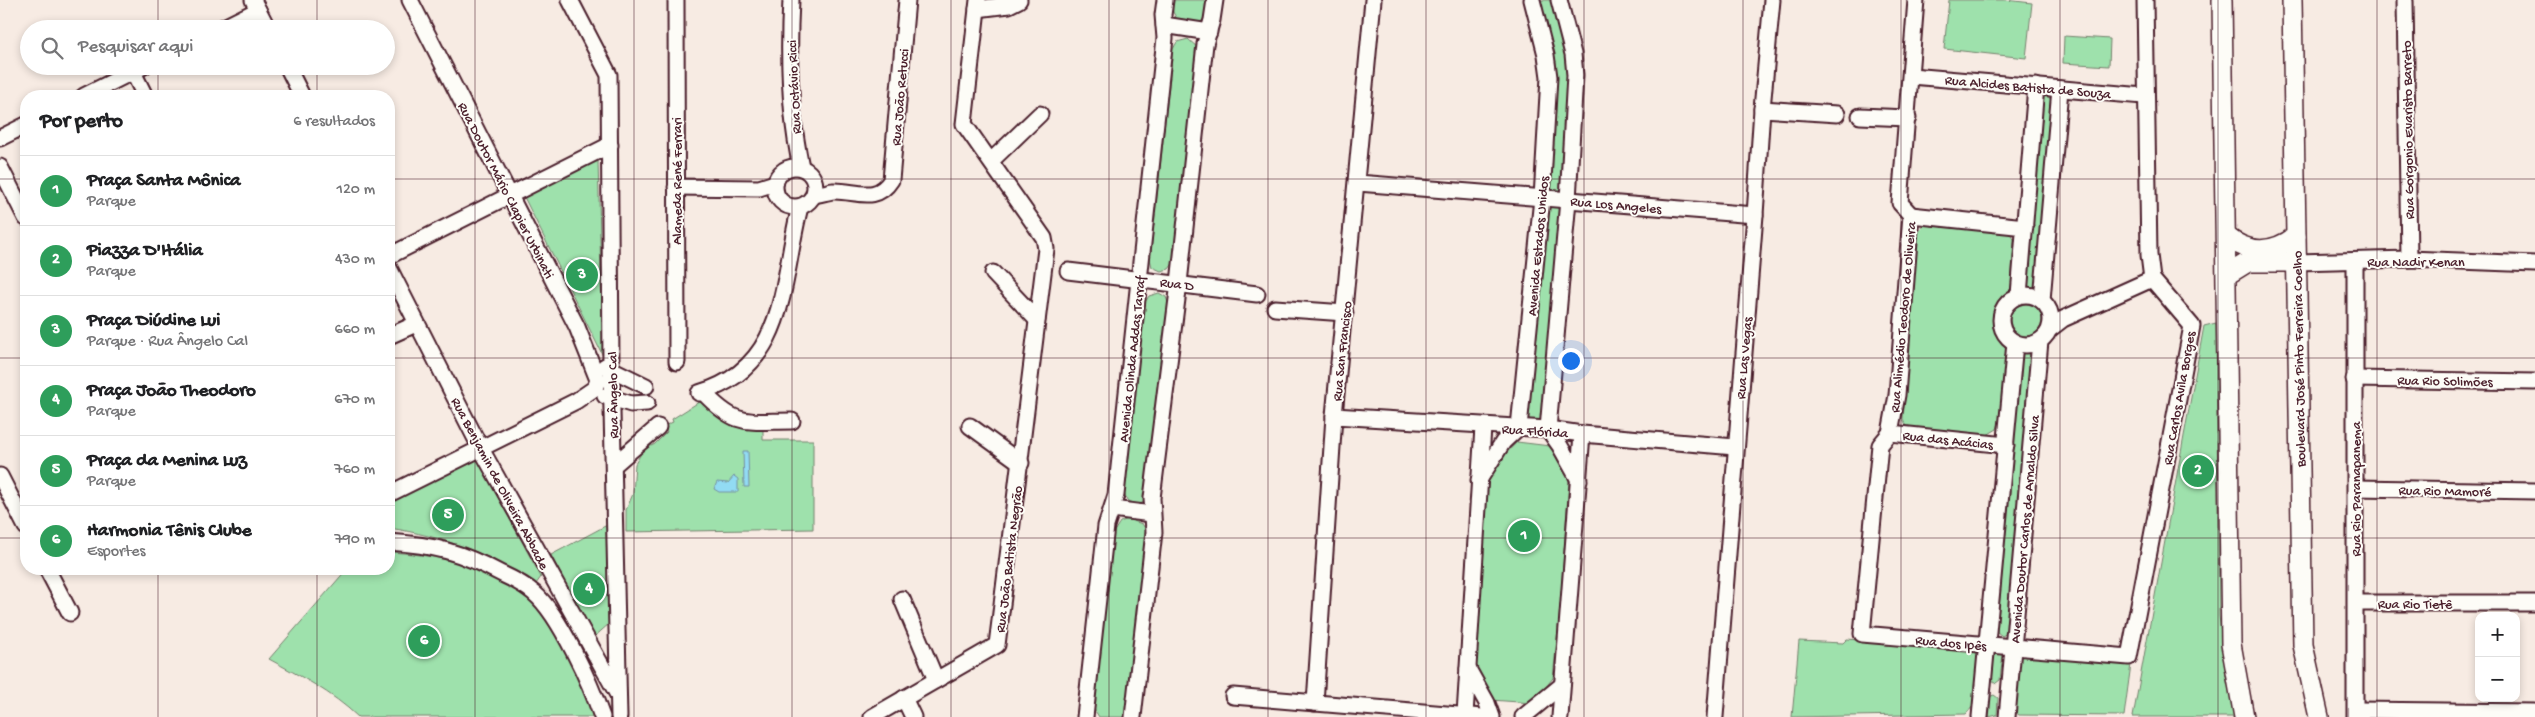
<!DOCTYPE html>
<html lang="pt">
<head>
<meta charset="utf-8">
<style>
  :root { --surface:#fff; --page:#f2f2f2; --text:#202124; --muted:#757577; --line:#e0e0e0; --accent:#0f766e }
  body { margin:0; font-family:"Gochi Hand",sans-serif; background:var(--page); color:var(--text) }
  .controls { position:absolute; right:15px; bottom:15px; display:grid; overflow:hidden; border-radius:10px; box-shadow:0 2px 8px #0003 }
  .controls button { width:45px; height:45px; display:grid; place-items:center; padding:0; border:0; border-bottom:1px solid var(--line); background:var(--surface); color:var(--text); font:25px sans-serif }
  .you { position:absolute; left:1570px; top:360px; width:18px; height:18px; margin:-12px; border:4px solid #fff; border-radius:50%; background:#1a73e8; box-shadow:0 0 0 8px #1a73e833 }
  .badge { display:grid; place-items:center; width:32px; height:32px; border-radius:50%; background:var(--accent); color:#fff; font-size:16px; font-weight:700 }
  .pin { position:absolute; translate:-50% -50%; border:2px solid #fff; box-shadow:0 1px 5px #0006 }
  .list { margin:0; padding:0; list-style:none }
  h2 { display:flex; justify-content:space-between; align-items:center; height:65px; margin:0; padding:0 20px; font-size:21px }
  h2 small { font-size:16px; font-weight:400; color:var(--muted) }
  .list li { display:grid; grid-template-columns:32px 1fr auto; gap:15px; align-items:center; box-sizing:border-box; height:70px; padding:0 20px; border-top:1px solid var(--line) }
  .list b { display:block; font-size:19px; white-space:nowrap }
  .list p { margin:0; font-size:16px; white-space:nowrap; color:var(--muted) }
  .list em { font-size:16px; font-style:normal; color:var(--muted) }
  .icon { flex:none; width:28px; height:28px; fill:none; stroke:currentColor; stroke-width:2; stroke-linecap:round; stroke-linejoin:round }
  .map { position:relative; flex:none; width:2535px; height:717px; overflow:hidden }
  .search { position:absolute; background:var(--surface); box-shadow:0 2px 8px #0003; left:20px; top:20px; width:375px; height:55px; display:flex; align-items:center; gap:12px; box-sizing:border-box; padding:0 18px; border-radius:28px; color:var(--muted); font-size:19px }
  .panel { position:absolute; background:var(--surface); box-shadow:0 2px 8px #0003; left:20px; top:90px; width:375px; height:485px; border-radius:20px }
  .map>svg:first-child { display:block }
  .green { fill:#9ee1ac; stroke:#74806c }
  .water { fill:#92dbf3; stroke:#7590a3 }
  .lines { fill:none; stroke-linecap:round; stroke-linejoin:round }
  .minor-casing { stroke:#4a1f2b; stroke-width:19 }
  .major-casing { stroke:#4a1f2b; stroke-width:22 }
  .minor { stroke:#fdfcf7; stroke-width:15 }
  .major { stroke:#fdfcf7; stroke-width:19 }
  .grid { fill:none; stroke:#4a1f2b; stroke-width:1; stroke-opacity:0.55 }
  .labels { text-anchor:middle; stroke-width:4; stroke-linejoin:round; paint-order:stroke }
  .street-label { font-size:14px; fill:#4a1f2b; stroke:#fdfcf7 }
</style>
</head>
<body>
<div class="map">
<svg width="2535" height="717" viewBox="0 0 2535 717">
  <rect width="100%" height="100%" fill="#f7ebe3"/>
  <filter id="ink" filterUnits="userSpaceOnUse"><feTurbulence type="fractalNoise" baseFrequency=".02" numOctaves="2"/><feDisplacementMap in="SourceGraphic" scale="10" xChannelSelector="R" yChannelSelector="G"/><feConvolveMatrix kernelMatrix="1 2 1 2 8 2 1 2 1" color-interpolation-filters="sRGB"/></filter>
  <g filter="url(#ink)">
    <g class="green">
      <path d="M1172,0H1210L1206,17L1198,24L1178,21L1173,12Z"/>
      <path d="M1537,0H1553L1569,62L1560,194H1546L1556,62Z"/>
      <path d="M1949,0H2006L2032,3L2026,58L1944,49Z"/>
      <path d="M2064,36L2110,39L2109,66L2063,63Z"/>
      <path d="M1188,39L1198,48L1174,262L1169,269L1161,271L1152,267L1150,259L1173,49L1177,42Z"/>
      <path d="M2047,95L2052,101L2036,287L2030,291L2027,289L2042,98Z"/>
      <path d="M598,159L603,356L523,195Z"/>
      <path d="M1545,201L1564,203L1541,421L1527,419Z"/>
      <path d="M1925,224L2008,231L2014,239L2011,288L2000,301L1995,314V326L2006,349L2000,420L1997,429L1987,435L1913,428L1906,425L1903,419L1918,232Z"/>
      <path d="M1159,293L1166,297L1169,305L1146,499C1141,506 1133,506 1127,500L1124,493L1145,302L1149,296Z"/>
      <circle cx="2026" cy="320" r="16"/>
      <path d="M2216,323L2219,616L2226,677L2236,717H2133L2204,326Z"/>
      <path d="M2026,347L2031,351L2007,633L2002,636L1997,632L2021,348Z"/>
      <path d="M699,402H705L763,426V440H813V529L626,532V510L633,494L635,464L643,450L655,444L667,432L664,426L673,422L672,419Z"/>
      <path d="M1517,442L1550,446L1569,480L1560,609L1553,678L1533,703L1491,700L1472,667L1489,471Z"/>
      <path d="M477,458L541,577L536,584C491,554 442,536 389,528V501Z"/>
      <path d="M1128,519L1142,524L1148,532L1128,712L1124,717H1099L1092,706L1113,533L1120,522Z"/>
      <path d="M607,525L610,623L593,638L551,555Z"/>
      <path d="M389,552C446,555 521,573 554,624C571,653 584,687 598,717H358C332,692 300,676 269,659L347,569H389Z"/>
      <path d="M1847,639L1976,650L1979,654L1975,704L1966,714L1792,717L1799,641L1843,643Z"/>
      <path d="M1995,652L2003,654L2000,680L1996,683L1991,679Z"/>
      <path d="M2022,655L2131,664L2124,716L2019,715L2014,711L2019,657Z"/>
      <path d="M1994,695L1998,698L1997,715L1989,717L1987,714L1989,697Z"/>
    </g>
    <g class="water">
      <path d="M743,451H748L749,487H744Z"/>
      <path d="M734,476L738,479V492H719L714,489L717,482L728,483Z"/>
    </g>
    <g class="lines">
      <g class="minor-casing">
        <g id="minor">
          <path d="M253,0L268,29"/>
          <path d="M570,0L609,75L611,367L619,717"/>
          <path d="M676,0L677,362"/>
          <path d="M791,0C788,56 789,112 801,167"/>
          <path d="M1559,0L1573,54L1575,75L1568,200L1548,429L1560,446L1579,480"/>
          <path d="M1916,0L1900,203L1911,215L1897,395L1890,433L1880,445L1862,634L2129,657L2192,326L2152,279L2149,255L2145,0"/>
          <path d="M2405,0L2409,259"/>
          <path d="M977,9L1009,5L1019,0"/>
          <path d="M1164,25L1209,32"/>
          <path d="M220,29L258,10"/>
          <path d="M287,66L302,96"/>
          <path d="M133,72L145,96"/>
          <path d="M1911,76L2144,96"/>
          <path d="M84,96L144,66"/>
          <path d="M1762,109L1837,114"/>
          <path d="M1860,116L1908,118"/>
          <path d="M0,138L26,125"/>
          <path d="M991,161L1040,114"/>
          <circle cx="795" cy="187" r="20"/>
          <path d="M0,167L26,218"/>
          <path d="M1358,183L1755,215"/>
          <path d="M676,187L759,188L775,183"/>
          <path d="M814,195C820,194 827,192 833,191C855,190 876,204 891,180L907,0"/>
          <path d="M1911,215L2025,227"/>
          <path d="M389,256L610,145"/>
          <path d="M2355,261V717"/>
          <path d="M2297,262L2409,259L2535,264"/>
          <path d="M389,268L480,447L618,695"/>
          <path d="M1068,271L1257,294"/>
          <path d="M993,273L1037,320"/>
          <circle cx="2026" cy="320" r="25"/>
          <path d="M2019,295L2036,86"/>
          <path d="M2042,300L2060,89"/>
          <path d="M1275,308L1345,313"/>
          <path d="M2050,329L2063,319L2152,279"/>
          <path d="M389,336L416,324"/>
          <path d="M605,366L646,386"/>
          <path d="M2354,379L2535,382"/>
          <path d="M703,392C737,428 746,421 792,421"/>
          <path d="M699,393C789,367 781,279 800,207"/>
          <path d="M605,396L631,404L647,403"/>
          <path d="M1334,416L1548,429L1582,434L1735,447"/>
          <path d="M970,426L1021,463"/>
          <path d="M1890,433L2006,445"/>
          <path d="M614,465L658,427"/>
          <path d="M0,476L26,527"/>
          <path d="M1479,480L1503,442L1519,427L1542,198L1549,77L1546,55L1532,0"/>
          <path d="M2356,488L2535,491"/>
          <path d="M389,494L576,401L595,388L598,380L577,327L410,0"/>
          <path d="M1112,509L1152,514"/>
          <path d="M389,542C434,545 461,552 502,574C513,579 525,585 534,593C560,615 591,685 602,717"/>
          <path d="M47,569L70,613"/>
          <path d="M902,599L936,680"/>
          <path d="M2356,603H2535"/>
          <path d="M1468,669L1487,703L1492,717"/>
          <path d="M1233,696L1482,717"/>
          <path d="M904,698L913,717"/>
          <path d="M1315,703L1334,416L1373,0"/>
          <path d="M2356,710L2535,712"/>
          <path d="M1465,715L1483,427"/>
          <path d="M872,717L997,645L1046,249L1044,238L964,124L978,0"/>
          <path d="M1085,717L1106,526L1116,495L1165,38L1163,15L1165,0"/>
          <path d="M1133,717L1154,532L1152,498L1179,283L1205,44L1212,20L1215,0"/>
          <path d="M1523,717L1562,685"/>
          <path d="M1560,717L1582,434"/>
          <path d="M1715,717L1755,215L1762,109L1772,0"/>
          <path d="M1980,717L2015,343"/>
          <path d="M2007,717L2040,341"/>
        </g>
      </g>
      <g class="major-casing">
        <g id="major">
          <path d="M2222,0L2231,644L2244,717"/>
          <path d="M2292,0L2303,645L2319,717"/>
          <path d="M2226,236C2248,254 2273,254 2296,236"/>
          <path d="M2227,275L2248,262H2297"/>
        </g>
      </g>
      <use href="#minor" class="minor"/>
      <use href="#major" class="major"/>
    </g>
  </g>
  <path class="grid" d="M158,0V29M317,0V29M475,0V717M634,0V717M792,0V717M951,0V717M1109,0V717M1268,0V717M1426,0V717M1584,0V717M1743,0V717M1901,0V717M2060,0V717M2218,0V717M2377,0V717M158,66V96M317,66V96M0,179H26M389,179H2535M0,358H26M389,358H2535M0,538H26M389,538H2535M158,569V717M317,569V717"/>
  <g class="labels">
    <g class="street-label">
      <text transform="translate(2028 86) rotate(5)" y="5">Rua Alcides Batista de Souza</text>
      <text transform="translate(793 87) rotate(-93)" y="5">Rua Octávio Ricci</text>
      <text transform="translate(899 97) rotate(-85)" y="5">Rua João Retucci</text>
      <text transform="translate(2407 130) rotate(-91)" y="5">Rua Gorgonio Evaristo Barreto</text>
      <text transform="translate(676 181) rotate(-90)" y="5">Alameda René Ferrari</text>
      <text transform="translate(507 190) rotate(63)" y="5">Rua Doutor Mário Clapier Urbinati</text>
      <text transform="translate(1616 204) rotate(5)" y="5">Rua Los Angeles</text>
      <text transform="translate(1537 246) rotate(-85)" y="5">Avenida Estados Unidos</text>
      <text x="2416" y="266">Rua Nadir Kenan</text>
      <text transform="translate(1177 283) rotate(7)" y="5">Rua D</text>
      <text transform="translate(1902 317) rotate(-85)" y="5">Rua Alimédio Teodoro de Oliveira</text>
      <text transform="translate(1341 351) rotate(-84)" y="5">Rua San Francisco</text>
      <text transform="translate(1743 358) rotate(-85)" y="5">Rua Las Vegas</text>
      <text transform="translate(1131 359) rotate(-84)" y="5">Avenida Olinda Addas Tarraf</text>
      <text transform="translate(2298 359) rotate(-91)" y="5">Boulevard José Pinto Ferreira Coelho</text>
      <text transform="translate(2445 380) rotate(1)" y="5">Rua Rio Solimões</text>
      <text transform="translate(612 395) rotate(-91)" y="5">Rua Ângelo Cal</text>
      <text transform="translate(2178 398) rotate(-80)" y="5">Rua Carlos Avila Borges</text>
      <text transform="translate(1535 430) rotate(4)" y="5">Rua Flórida</text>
      <text transform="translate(1948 439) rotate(6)" y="5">Rua das Acácias</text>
      <text transform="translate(501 483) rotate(62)" y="5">Rua Benjamin de Oliveira Abbade</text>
      <text transform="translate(2355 489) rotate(-90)" y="5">Rua Rio Paranapanema</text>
      <text transform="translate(2445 490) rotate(1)" y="5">Rua Rio Mamoré</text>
      <text transform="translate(2024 529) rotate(-85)" y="5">Avenida Doutor Carlos de Arnaldo Silva</text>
      <text transform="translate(1008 559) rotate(-83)" y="5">Rua João Batista Negrão</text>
      <text x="2415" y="608">Rua Rio Tietê</text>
      <text transform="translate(1951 642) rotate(5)" y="5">Rua dos Ipês</text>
    </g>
  </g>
</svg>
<div class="controls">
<button>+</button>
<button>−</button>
</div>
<div class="you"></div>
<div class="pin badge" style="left:1524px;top:536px;background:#2e9e5b">1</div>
<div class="pin badge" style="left:2198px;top:471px;background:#2e9e5b">2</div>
<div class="pin badge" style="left:582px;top:275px;background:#2e9e5b">3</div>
<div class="pin badge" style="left:589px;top:589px;background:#2e9e5b">4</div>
<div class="pin badge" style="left:448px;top:515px;background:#2e9e5b">5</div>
<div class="pin badge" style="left:424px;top:641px;background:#2e9e5b">6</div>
<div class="search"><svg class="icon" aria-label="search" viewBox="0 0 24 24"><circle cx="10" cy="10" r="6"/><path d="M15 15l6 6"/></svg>Pesquisar aqui</div>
<section class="panel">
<h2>Por perto<small>6 resultados</small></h2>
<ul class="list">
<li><span class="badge" style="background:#2e9e5b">1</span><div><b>Praça Santa Mônica</b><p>Parque</p></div><em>120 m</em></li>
<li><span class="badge" style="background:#2e9e5b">2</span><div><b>Piazza D'Itália</b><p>Parque</p></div><em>430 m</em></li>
<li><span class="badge" style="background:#2e9e5b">3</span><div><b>Praça Diúdine Lui</b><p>Parque · Rua Ângelo Cal</p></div><em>660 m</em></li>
<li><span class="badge" style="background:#2e9e5b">4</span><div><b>Praça João Theodoro</b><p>Parque</p></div><em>670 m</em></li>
<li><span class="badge" style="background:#2e9e5b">5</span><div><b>Praça da Menina Luz</b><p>Parque</p></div><em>760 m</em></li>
<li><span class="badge" style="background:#2e9e5b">6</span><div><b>Harmonia Tênis Clube</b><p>Esportes</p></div><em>790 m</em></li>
</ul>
</section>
</div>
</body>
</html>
